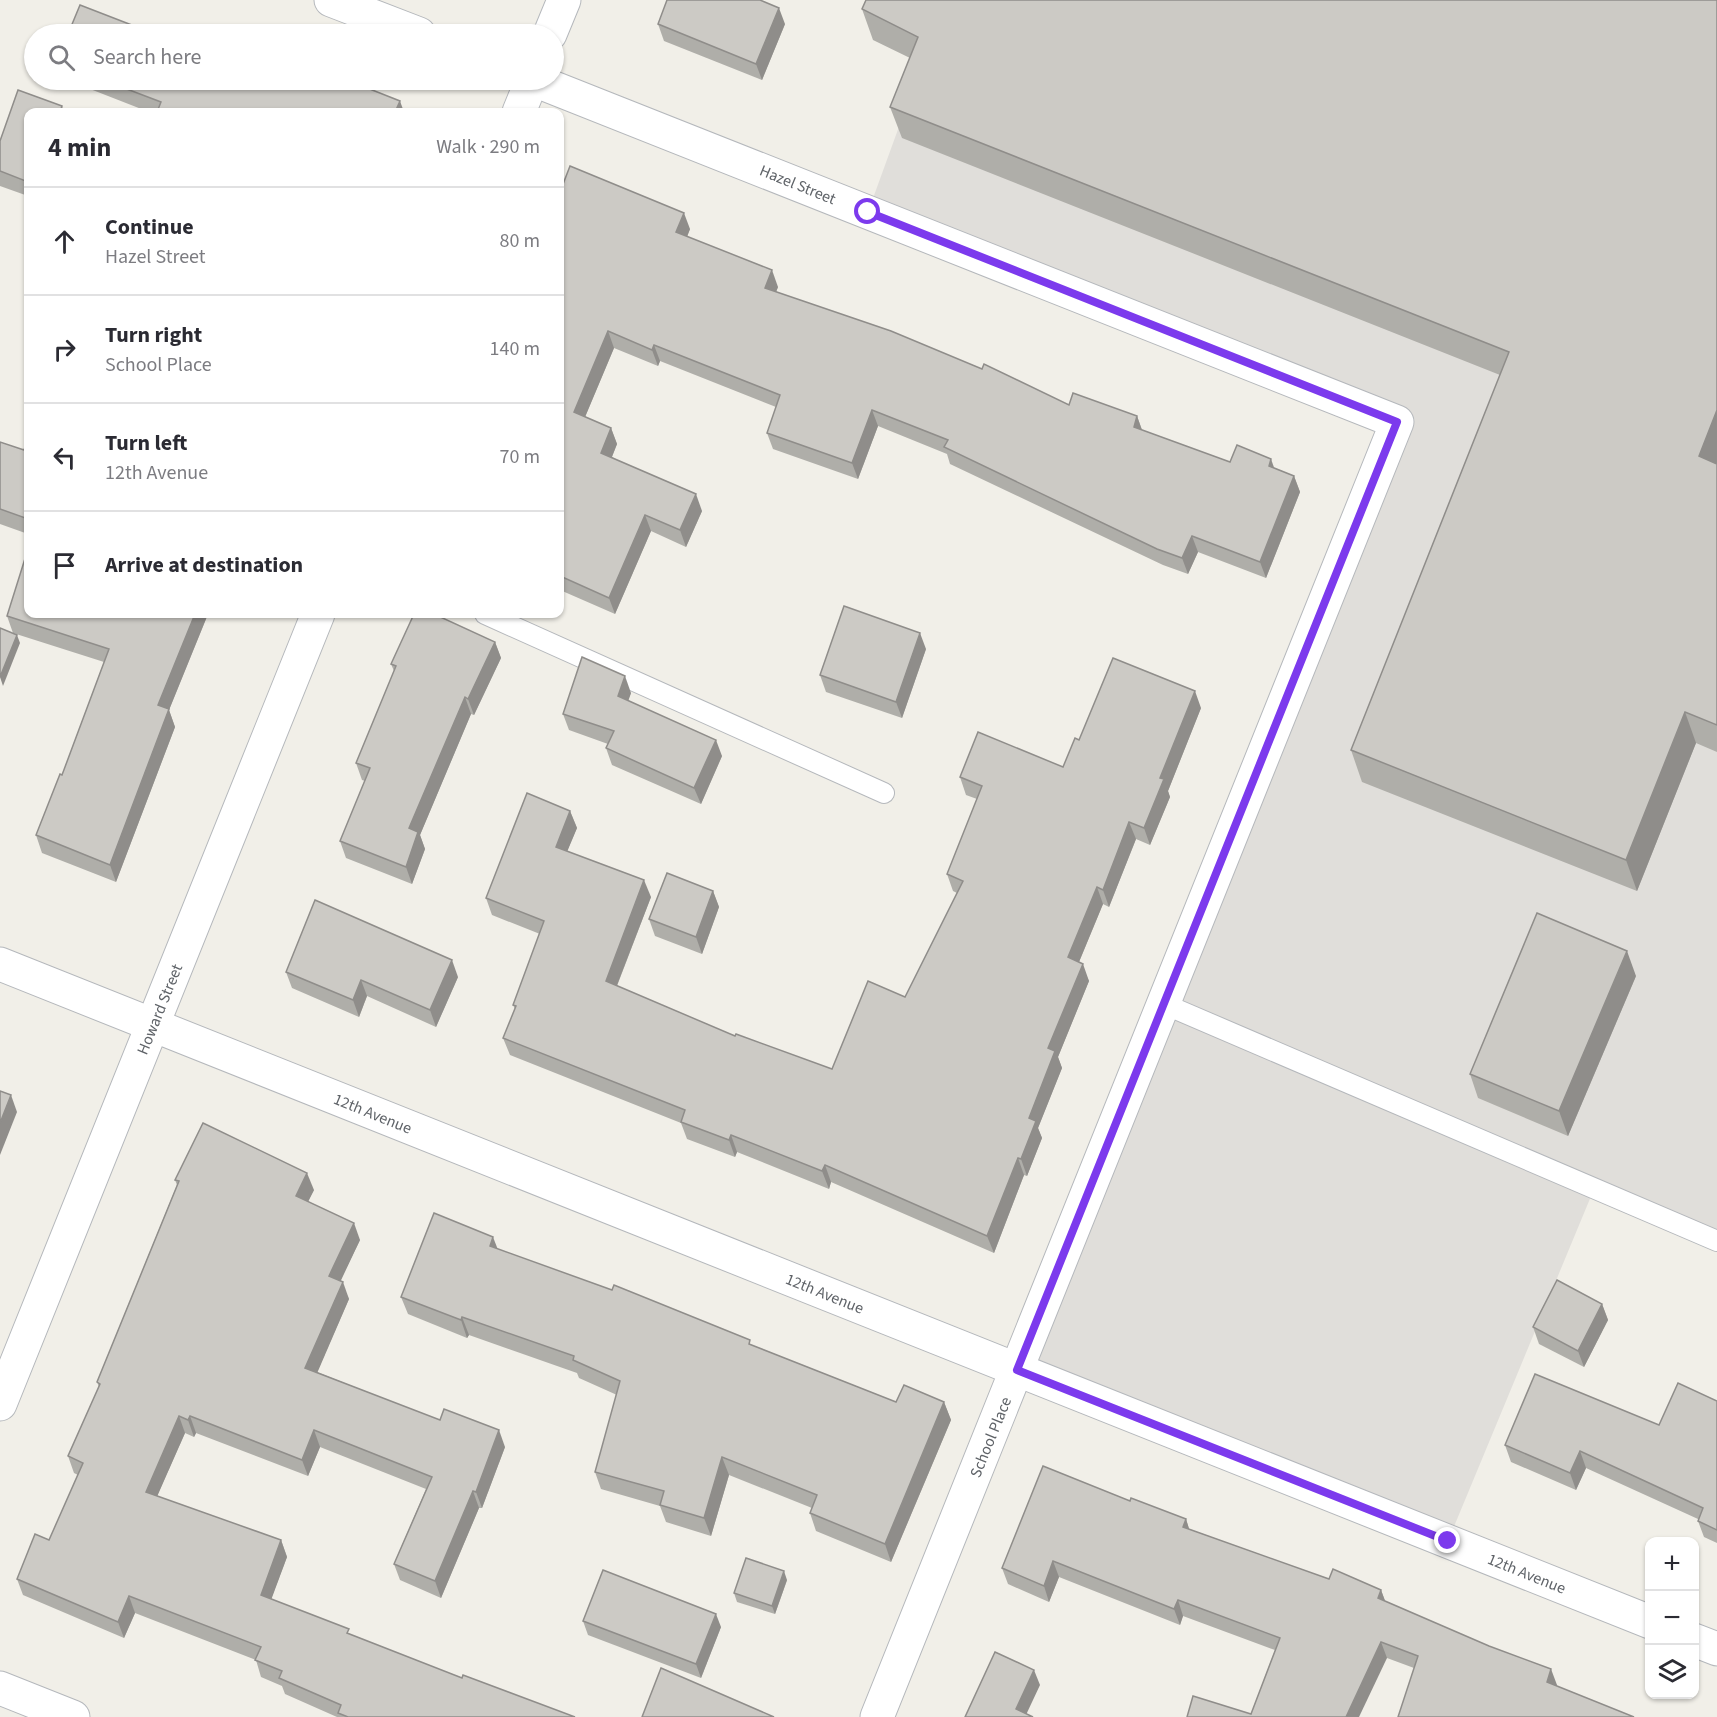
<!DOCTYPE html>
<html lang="en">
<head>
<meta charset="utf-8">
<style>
  :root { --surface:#fff; --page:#f7f7f7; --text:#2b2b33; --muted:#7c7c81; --line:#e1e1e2 }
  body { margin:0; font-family:"Source Sans 3",sans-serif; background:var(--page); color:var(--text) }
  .controls { position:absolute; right:18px; bottom:18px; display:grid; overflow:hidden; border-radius:12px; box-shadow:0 2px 4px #0004 }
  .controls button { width:54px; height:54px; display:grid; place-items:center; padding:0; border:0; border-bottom:2px solid var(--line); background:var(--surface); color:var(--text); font:30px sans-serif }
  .stop { position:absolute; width:18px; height:18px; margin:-14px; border:4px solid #7c3aed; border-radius:50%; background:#fff }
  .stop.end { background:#7c3aed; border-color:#fff; box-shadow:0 2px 6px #0008 }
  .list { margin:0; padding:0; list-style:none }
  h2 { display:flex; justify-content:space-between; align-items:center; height:78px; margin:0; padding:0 24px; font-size:26px }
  h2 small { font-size:20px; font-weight:400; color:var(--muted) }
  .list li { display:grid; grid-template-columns:39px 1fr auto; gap:18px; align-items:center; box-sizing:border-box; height:108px; padding:0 24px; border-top:2px solid var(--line) }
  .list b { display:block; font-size:22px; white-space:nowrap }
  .list p { margin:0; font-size:20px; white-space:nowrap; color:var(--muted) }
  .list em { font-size:20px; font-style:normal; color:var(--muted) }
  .icon { flex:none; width:33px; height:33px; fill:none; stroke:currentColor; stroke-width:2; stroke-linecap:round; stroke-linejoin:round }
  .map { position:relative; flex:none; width:1717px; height:1717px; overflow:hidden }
  .search { position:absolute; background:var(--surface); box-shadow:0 2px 4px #0004; left:24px; top:24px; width:540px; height:66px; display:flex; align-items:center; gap:15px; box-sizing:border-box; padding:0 21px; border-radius:33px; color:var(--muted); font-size:22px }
  .panel { position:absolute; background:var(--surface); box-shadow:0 2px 4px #0004; left:24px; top:108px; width:540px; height:510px; border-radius:12px }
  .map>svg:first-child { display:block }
  .industrial { fill:#e0deda }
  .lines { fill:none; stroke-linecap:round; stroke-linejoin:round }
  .lane-casing { stroke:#b5b8bc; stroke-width:22 }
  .street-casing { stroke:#b5b8bc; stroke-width:35 }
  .lane { stroke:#fff; stroke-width:20 }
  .street { stroke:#fff; stroke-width:33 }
  .wall { fill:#afaea9 }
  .shaded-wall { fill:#8f8d8a }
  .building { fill:#cccac5; stroke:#8f8d8a; stroke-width:1.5 }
  .route { stroke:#7c3aed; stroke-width:8 }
  .labels { text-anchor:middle; stroke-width:4.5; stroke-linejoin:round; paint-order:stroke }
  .street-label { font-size:16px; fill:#5f6368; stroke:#fff }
</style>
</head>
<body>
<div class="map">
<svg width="1717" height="1717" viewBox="0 0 1717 1717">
  <rect width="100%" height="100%" fill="#f1efe8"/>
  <path class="industrial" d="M945,0H1717V1241L1594,1189L1448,1541L1017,1369L1397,422L868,212Z"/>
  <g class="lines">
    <g class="lane-casing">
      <g id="lane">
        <path d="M485,614L884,793"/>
        <path d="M1164,1004L1717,1241"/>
      </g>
    </g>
    <g class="street-casing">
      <g id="street">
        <path d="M331,0L419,34"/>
        <path d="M550,34L564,0"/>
        <path d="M534,80L1397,422L877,1717"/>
        <path d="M519,112L532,80"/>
        <path d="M0,964L1650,1622"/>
        <path d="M0,1404L318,614"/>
        <path d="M1694,1640L1717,1649"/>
        <path d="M0,1688L73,1717"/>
      </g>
    </g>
    <use href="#lane" class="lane"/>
    <use href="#street" class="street"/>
  </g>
  <g class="wall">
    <path d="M1717,0V752L1696,743L1637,891L1362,782L1351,750L1500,375L902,138L890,107L910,58L873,40L862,9Z"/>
    <path d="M658,24H785L762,80L664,41Z"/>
    <path d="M67,80H347L404,112H149Z"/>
    <path d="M18,90L62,106L64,112H28V196L0,186V141Z"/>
    <path d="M560,192L690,229L687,237L778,287L776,292L1069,405L1137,416L1142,430L1230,462L1275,468L1294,476L1300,492L1266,578L1198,552L1188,574L1163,565L950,464L947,454L878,426L858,479L773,449L767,433L776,407L660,361L658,366L614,348L585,417L611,428L617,444L612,457L702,511L686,547L651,531L615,614L560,590Z"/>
    <path d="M28,439V534L0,524V442L24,450Z"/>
    <path d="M28,614H208L169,710L175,727L116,882L42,853L36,835L62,775L104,662L13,633L7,616Z"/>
    <path d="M495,642L501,658L474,715L471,714L420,835L425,849L412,884L346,858L340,841L365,781L362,780L356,763L394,671L391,664Z"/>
    <path d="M926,649L902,718L826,692L820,675Z"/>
    <path d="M631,693L628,700L722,756L701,804L612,765L606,748L608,744L569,730L563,714Z"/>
    <path d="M1201,708L1168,791L1170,797L1150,845L1136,839L1109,907L1103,904L1079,962L1089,981L1058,1057L1062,1068L1038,1128L1042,1138L1027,1176L1024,1175L994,1253L831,1182L829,1189L737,1152L735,1157L687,1139L681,1123L510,1055L503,1038L515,1009L513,1005L540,934L492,915L486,898L570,811L577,828L567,851L651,897L617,986L735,1036L832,1069L905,997L957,893L953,891L947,874L977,799L966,795L960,777L1063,767L1079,740Z"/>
    <path d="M713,891L719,907L702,954L655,936L649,919Z"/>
    <path d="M286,972L458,977L436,1027L367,996L359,1017L292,988Z"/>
    <path d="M1636,976L1568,1136L1478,1098L1470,1074Z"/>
    <path d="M175,1180L314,1190L308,1201L360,1240L340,1281L349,1299L317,1372L505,1447L482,1508H479L441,1598L400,1580L394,1564L426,1489L320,1447L308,1476L196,1433L194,1437L185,1433L157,1496L281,1540L287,1557L271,1599L351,1635L462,1678L575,1717H337L285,1694L282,1686L261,1677L256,1660L135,1613L124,1638L23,1595L17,1579L49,1540L78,1475L74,1473L68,1456L99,1387L97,1382L177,1185Z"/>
    <path d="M498,1249L752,1345L896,1402H944L951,1420L891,1562L816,1531L810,1513L812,1508L729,1475L711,1536L666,1522L660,1506L601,1489L595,1472L617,1395L579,1378L577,1373L469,1335L467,1338L408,1314L401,1297Z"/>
    <path d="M1602,1304L1608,1320L1584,1367L1539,1344L1533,1327Z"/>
    <path d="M1717,1401V1543L1704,1537L1698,1521V1519L1586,1468L1576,1490L1511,1462L1505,1445L1659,1425Z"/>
    <path d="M1130,1501L1186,1519L1189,1529L1329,1579L1381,1590L1385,1601L1557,1685V1686L1414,1668L1387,1658L1251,1714L1275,1650L1183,1616L1180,1625L1059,1577L1049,1602L1008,1584L1002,1568Z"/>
    <path d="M787,1580L775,1614L737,1602L734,1593Z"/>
    <path d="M583,1621L721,1627L701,1678L588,1635Z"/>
  </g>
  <g class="shaded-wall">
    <path d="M779,8L785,24L762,80L756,64Z"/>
    <path d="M400,101L404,112H395Z"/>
    <path d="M684,213L690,229L682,249L676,232Z"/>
    <path d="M772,270L778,287L771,304L765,288Z"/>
    <path d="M608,331L614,348L580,429L574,412Z"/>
    <path d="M654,345L660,361L658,366L652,350Z"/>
    <path d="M872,410L878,426L858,479L852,463Z"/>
    <path d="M1717,410V470L1699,456Z"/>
    <path d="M1137,416L1143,433L1134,427Z"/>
    <path d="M611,428L617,444L607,469L601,453Z"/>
    <path d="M1271,459L1277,476L1269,466Z"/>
    <path d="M1294,476L1300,492L1266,578L1260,562Z"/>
    <path d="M696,494L702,511L686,547L680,530Z"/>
    <path d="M645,515L651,531L615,614L609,598Z"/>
    <path d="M1192,536L1198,552L1188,574L1182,558Z"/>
    <path d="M195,614H208L169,710L175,727L116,882L110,865L158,705Z"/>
    <path d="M920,633L926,649L902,718L896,702Z"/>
    <path d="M17,635L20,643L3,686L0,677Z"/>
    <path d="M495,642L501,658L474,715L468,699Z"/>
    <path d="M625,676L631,693L624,713L618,696Z"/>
    <path d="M1195,691L1201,708L1168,791L1170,797L1150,845L1144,828L1160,778Z"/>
    <path d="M465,697L471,714L420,835L425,849L412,884L406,867L409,828Z"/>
    <path d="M1685,712L1696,743L1637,891L1626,860Z"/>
    <path d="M716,740L722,756L701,804L694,788Z"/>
    <path d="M570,811L577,828L562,864L556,847Z"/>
    <path d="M1129,822L1136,839L1109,907L1103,890Z"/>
    <path d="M644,880L651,897L612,998L606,981Z"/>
    <path d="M1097,887L1103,904L1074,974L1068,957Z"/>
    <path d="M713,891L719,907L702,954L696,937Z"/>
    <path d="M1627,951L1636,976L1568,1136L1559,1111Z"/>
    <path d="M452,960L458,977L436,1027L430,1010Z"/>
    <path d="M1083,964L1089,981L1058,1057L1062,1068L1038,1128L1042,1138L1027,1176L1021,1159L1029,1118L1048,1048Z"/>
    <path d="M361,980L367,996L359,1017L353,1000Z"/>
    <path d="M11,1095L17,1112L0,1155V1123Z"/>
    <path d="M731,1135L737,1152L735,1157L729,1140Z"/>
    <path d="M1018,1158L1024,1175L994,1253L987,1236Z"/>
    <path d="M825,1165L831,1182L829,1189L822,1171Z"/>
    <path d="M307,1173L314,1190L303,1212L296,1196Z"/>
    <path d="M354,1223L360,1240L335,1293L329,1276Z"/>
    <path d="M493,1237L500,1255L490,1246Z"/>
    <path d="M343,1282L349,1299L312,1385L305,1368Z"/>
    <path d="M1602,1304L1608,1320L1584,1367L1578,1351Z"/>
    <path d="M462,1317L469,1335L467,1338L461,1320Z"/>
    <path d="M944,1402L951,1420L891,1562L885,1544Z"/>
    <path d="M179,1416L185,1433L152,1508L146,1492Z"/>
    <path d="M190,1416L196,1433L194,1437L188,1420Z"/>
    <path d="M314,1430L320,1447L308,1476L302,1460Z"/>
    <path d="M499,1430L505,1447L482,1508L476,1492Z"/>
    <path d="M1580,1451L1586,1468L1576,1490L1570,1473Z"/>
    <path d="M722,1457L729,1475L711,1536L704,1518Z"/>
    <path d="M473,1491L479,1508L441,1598L435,1581Z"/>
    <path d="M1186,1519L1191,1535L1183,1527Z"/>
    <path d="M281,1540L287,1557L267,1611L261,1595Z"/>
    <path d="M1053,1561L1059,1577L1049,1602L1044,1586Z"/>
    <path d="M784,1571L787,1580L775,1614L772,1606Z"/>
    <path d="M1381,1590L1387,1606L1378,1598Z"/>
    <path d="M129,1596L135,1613L124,1638L118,1622Z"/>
    <path d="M1178,1600L1183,1616L1180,1625L1174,1609Z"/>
    <path d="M716,1614L721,1627L701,1678L696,1664Z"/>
    <path d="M1381,1642L1387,1658L1359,1717H1346Z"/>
    <path d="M1551,1669L1557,1685L1552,1698L1547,1682Z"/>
    <path d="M1034,1670L1040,1685L1025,1717L1016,1709Z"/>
  </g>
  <g class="building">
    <path d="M667,0H760L779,8L756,64L658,24Z"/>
    <path d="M866,0H1717V410L1699,456L1717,464V725L1685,712L1626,860L1351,750L1509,352L890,107L918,37L862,9Z"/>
    <path d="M80,5L155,34H68Z"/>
    <path d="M211,25L235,34H208Z"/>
    <path d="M103,80H347L400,101L395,112H157L161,102Z"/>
    <path d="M18,90L62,106L60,112H28V182L0,171V141Z"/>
    <path d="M570,166L684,213L676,232L772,270L765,288L891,331L982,369L984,364L1069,405L1073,393L1137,416L1134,427L1230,462L1237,445L1271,459L1269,466L1294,476L1260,562L1192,536L1182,558L1157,549L944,447L948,440L872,410L852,463L767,433L780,395L654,345L652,350L608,331L574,412L611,428L601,453L696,494L680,530L645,515L609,598L560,576V192Z"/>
    <path d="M28,439V519L0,509V442L24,450Z"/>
    <path d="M28,549V614H195L158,705L169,709L110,865L36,835L60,774L62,775L109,649L7,616Z"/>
    <path d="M844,606L920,633L896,702L820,675Z"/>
    <path d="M414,614H434L495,642L468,699L465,697L409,828L418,832L406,867L340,841L370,768L356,763L396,666L391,664Z"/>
    <path d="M0,628L17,635L0,677Z"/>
    <path d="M582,657L625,676L618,696L716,740L694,788L606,748L614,731L563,714Z"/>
    <path d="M1113,658L1195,691L1160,778L1164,779L1144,828L1129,822L1103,890L1097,887L1068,957L1083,964L1048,1048L1055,1051L1029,1118L1036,1121L1021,1159L1018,1158L987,1236L825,1165L822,1171L731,1135L729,1140L681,1122L685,1110L503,1038L516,1006L513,1005L544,921L486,898L527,793L570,811L556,847L644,880L606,981L735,1036L736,1034L832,1069L868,981L905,997L963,881L947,874L982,786L960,777L978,732L1063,767L1075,738L1079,740Z"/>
    <path d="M667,873L713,891L696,937L649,919Z"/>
    <path d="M315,900L452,960L430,1010L361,980L353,1000L286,972Z"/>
    <path d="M1537,913L1627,951L1559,1111L1470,1074Z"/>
    <path d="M0,1091L11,1095L0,1123Z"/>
    <path d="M203,1123L307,1173L296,1196L354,1223L329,1276L343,1282L305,1368L440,1420L444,1409L499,1430L476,1492L473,1491L435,1581L394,1564L432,1477L314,1430L302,1460L190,1416L188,1420L179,1416L146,1492L281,1540L261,1595L349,1629L347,1633L462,1678L463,1675L575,1717H348L338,1713L341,1705L279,1678L282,1671L255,1660L261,1647L129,1596L118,1622L17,1579L35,1534L49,1540L83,1463L68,1456L100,1384L97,1382L179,1181L175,1180Z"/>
    <path d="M434,1213L493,1237L490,1246L612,1290L614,1285L750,1340L749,1344L896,1402L904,1385L944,1402L885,1544L810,1513L817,1495L722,1457L704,1518L660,1505L664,1491L595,1472L620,1381L573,1360L574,1356L462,1317L461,1320L401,1297Z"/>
    <path d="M1557,1280L1602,1304L1578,1351L1533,1327Z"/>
    <path d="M1535,1374L1659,1425L1678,1383L1717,1401V1530L1698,1521L1703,1508L1580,1451L1570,1473L1505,1445Z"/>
    <path d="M1043,1466L1130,1501L1131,1498L1186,1519L1183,1527L1329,1579L1333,1569L1381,1590L1378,1598L1489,1646L1551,1669L1547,1682L1634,1717H1398L1418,1656L1381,1642L1346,1717H1187L1193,1696L1251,1714L1280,1638L1178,1600L1174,1609L1053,1561L1044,1586L1002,1568Z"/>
    <path d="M746,1558L784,1571L772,1606L734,1593Z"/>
    <path d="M603,1570L716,1614L696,1664L583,1621Z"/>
    <path d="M995,1652L1034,1670L1016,1709L1033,1717H965Z"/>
    <path d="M661,1668L774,1717H642Z"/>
  </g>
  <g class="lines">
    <path class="route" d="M868,212L1397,422L1017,1370L1448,1541"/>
  </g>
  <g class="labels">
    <g class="street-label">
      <text transform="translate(798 184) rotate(22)" y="6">Hazel Street</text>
      <text transform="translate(159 1009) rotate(-68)" y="6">Howard Street</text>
      <text transform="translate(373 1113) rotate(22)" y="6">12th Avenue</text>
      <text transform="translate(825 1293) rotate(22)" y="6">12th Avenue</text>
      <text transform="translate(990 1437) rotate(-68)" y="6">School Place</text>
      <text transform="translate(1527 1573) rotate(22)" y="6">12th Avenue</text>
    </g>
  </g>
</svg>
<div class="controls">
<button>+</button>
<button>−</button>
<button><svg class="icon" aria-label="layers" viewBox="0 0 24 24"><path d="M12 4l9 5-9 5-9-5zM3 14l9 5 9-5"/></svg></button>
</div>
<div class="stop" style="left:868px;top:212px"></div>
<div class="stop end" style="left:1448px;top:1541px"></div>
<div class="search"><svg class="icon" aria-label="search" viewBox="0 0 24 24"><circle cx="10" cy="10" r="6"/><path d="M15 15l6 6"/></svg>Search here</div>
<section class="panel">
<h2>4 min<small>Walk · 290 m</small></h2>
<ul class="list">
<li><svg class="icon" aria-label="ahead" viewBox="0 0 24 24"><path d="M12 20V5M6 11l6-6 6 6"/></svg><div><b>Continue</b><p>Hazel Street</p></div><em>80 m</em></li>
<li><svg class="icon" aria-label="right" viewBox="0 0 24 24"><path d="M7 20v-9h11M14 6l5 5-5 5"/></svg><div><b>Turn right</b><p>School Place</p></div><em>140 m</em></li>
<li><svg class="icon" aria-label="left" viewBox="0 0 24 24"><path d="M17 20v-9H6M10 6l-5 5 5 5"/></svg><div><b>Turn left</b><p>12th Avenue</p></div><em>70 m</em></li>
<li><svg class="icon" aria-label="arrive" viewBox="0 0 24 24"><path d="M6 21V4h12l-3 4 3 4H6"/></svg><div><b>Arrive at destination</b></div></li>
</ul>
</section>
</div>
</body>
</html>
